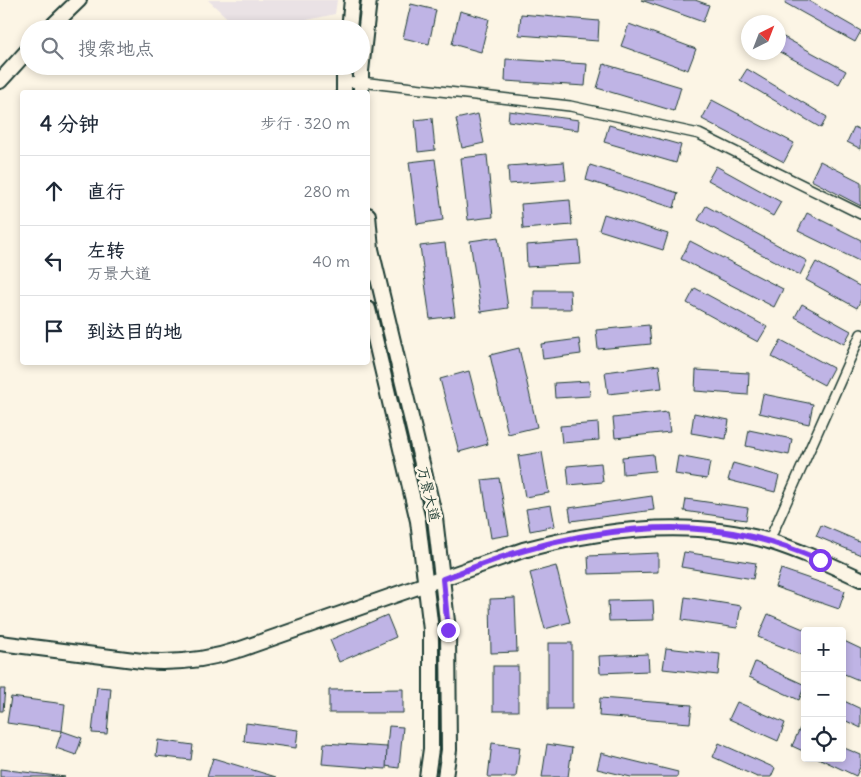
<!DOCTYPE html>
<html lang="zh">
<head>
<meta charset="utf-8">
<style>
  :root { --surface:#fff; --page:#f2f2f3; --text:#1f2937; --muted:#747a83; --line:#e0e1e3 }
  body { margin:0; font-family:Delius,"LXGW WenKai TC",sans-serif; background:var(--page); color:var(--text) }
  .controls { position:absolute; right:15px; bottom:15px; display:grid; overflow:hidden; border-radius:5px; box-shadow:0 2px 8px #0003 }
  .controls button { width:45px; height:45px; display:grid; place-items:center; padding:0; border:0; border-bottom:1px solid var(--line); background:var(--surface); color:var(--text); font:25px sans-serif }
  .compass { position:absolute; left:741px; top:15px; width:45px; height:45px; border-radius:50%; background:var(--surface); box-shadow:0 2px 8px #0003; rotate:42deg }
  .stop { position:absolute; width:15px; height:15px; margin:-11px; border:4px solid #7c3aed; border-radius:50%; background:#fff }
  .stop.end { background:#7c3aed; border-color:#fff; box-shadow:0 1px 5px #0008 }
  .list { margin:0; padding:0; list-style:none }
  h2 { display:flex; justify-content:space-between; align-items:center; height:65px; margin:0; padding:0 20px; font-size:21px }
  h2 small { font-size:16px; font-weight:400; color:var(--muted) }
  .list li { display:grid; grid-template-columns:32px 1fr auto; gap:15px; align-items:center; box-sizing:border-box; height:70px; padding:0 20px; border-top:1px solid var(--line) }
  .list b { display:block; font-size:19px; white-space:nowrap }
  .list p { margin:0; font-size:16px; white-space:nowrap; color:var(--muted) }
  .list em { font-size:16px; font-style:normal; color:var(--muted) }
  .icon { flex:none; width:28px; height:28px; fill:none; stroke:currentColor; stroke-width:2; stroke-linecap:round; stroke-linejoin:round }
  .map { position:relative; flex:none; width:861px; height:777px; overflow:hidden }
  .search { position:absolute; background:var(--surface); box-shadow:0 2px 8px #0003; left:20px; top:20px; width:350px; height:55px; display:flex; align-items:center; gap:12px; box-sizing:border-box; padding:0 18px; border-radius:28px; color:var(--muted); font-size:19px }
  .panel { position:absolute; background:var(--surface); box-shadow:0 2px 8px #0003; left:20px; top:90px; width:350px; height:275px; border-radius:5px }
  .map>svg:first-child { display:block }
  .built { fill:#eae2e5 }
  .building { fill:#bfb4e5; stroke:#1f3d34 }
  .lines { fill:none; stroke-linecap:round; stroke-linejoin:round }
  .street-casing { stroke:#1f3d34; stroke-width:12 }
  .secondary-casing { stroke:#1f3d34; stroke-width:18 }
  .street { stroke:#fcf5e5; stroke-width:9 }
  .secondary { stroke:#fcf5e5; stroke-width:14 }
  .route { stroke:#7c3aed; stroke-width:6 }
  .labels { text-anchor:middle; stroke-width:5; stroke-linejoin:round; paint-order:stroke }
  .street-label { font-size:14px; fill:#1f3d34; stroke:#fcf5e5 }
</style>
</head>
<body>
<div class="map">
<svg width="861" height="777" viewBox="0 0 861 777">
  <rect width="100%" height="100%" fill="#fcf5e5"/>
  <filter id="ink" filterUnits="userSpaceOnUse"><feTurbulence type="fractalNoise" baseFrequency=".02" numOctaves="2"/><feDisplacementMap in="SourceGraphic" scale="10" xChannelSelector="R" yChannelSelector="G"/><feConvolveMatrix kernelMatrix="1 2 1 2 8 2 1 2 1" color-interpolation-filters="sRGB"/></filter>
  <g filter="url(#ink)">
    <path class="built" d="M208,0H337L335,14L266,29H245L236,26Z"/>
    <g class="building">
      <path d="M641,0H695L709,5L703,22Z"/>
      <path d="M786,0H807L861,31L855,42L785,3Z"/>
      <path d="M411,4L436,10L429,44L403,38Z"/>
      <path d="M460,11L489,19L481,52L452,44Z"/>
      <path d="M521,14L599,21L598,41L519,35Z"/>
      <path d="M629,24L696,49L688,70L621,46Z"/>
      <path d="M778,34L846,71L839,84L778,51Z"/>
      <path d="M506,59L587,64L585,86L505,81Z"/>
      <path d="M604,64L681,87L674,111L597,88Z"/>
      <path d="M747,69L827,117L821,128L740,80Z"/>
      <path d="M712,100L794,143L784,162L702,119Z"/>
      <path d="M509,111L579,120L578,130L508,121Z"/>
      <path d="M478,114L484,143L462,148L456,119Z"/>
      <path d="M432,118L435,150L418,152L415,120Z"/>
      <path d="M609,125L681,145L676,163L604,142Z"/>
      <path d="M854,127L861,130V149L847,142Z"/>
      <path d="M487,155L493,217L468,220L461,158Z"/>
      <path d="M435,159L443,220L417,224L409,162Z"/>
      <path d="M820,161L861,182V206L811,180Z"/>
      <path d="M564,162L566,180L509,184L508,166Z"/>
      <path d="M590,165L678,193L674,208L586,180Z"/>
      <path d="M716,166L781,202L773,216L708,180Z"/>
      <path d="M570,200L572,225L523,229L521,204Z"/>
      <path d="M706,206L807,261L800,275L698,220Z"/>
      <path d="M807,213L861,240V262L798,231Z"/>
      <path d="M604,214L668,234L663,250L599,230Z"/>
      <path d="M498,237L508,308L481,312L470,241Z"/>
      <path d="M579,241L581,264L527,267L526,245Z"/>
      <path d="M690,241L783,289L774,307L681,259Z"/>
      <path d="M445,243L455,316L430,319L420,246Z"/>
      <path d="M816,262L861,287V299L857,308L806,280Z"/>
      <path d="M695,288L767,327L758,342L687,303Z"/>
      <path d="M534,290H570L571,309H534Z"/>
      <path d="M802,304L851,331L844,344L795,317Z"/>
      <path d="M649,325L651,344L598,349L596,330Z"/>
      <path d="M579,339L581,354L543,359L541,344Z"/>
      <path d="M781,340L833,368L824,385L772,357Z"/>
      <path d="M519,348L537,427L508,434L490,355Z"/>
      <path d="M659,365L662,388L608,394L605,372Z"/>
      <path d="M696,370L749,373L748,395L695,391Z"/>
      <path d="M469,371L488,444L459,452L440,379Z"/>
      <path d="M589,381L590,396L555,398L554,383Z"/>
      <path d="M763,394L813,404L809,424L759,413Z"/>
      <path d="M667,412L670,432L615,438L613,418Z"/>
      <path d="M694,413L729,420L726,439L691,433Z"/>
      <path d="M598,423L599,440L562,443L560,426Z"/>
      <path d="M749,430L792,439L789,455L746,446Z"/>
      <path d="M542,452L549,493L525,497L518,456Z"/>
      <path d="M653,454L655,471L623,474L622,457Z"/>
      <path d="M678,456L710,462L707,479L675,474Z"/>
      <path d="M601,463L603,482L569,485L567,466Z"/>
      <path d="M733,463L779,476L775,492L728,480Z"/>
      <path d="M499,478L509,535L491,538L482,480Z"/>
      <path d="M652,496L654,510L571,521L569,508Z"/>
      <path d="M686,499L748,508L746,520L684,511Z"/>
      <path d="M551,505L555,526L530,531L526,509Z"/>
      <path d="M821,525L861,542V555L816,536Z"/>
      <path d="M684,552L756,563L753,579L681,567Z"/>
      <path d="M658,553V572L589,574L588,556Z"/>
      <path d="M556,566L570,622L545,629L530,573Z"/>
      <path d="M781,569L845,591L839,609L775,587Z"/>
      <path d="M685,597L741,606L737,628L682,620Z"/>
      <path d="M515,598L517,652L491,653L490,599Z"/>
      <path d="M653,600L654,620L609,621L608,601Z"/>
      <path d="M768,614L808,631H805V656L758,637Z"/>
      <path d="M387,615L396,637L339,662L330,640Z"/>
      <path d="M842,640L861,649V681L842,673Z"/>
      <rect x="548" y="643" width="24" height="66"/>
      <path d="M666,648L720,654L718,675L663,669Z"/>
      <path d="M648,654L649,671L600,673L599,656Z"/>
      <path d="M755,662L805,685L799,700L749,677Z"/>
      <rect x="493" y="666" width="25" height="45"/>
      <path d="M97,687L111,688L107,734L92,733Z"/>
      <path d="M0,689H5L3,711H0Z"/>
      <path d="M403,689V713H329V690Z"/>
      <path d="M11,697L65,704L62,731L7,723Z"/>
      <path d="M600,698L692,705L690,723L599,716Z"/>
      <path d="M842,700L861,709V728L842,719Z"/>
      <path d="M737,702L785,723L778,741L729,719Z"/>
      <path d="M246,723L298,730L296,748L244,741Z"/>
      <path d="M389,726L403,727L399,768L385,766Z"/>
      <path d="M800,728L805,730V752L792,746Z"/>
      <path d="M62,731L82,738L76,755L56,748Z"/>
      <path d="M158,740L193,745L191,760L156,756Z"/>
      <path d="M324,743L387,747L386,769L322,764Z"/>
      <path d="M492,743L520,747L516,777H488Z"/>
      <path d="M719,743L775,768L771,777H757L713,757Z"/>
      <path d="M547,744L572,748L568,777H542Z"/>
      <path d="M842,747L861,755V765L856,776L818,758H842Z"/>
      <path d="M601,753L678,772L677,777H631L597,769Z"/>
      <path d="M213,758L276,777H207Z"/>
      <path d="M0,769L65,777H0Z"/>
    </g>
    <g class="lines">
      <g class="street-casing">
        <g id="street">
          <path d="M344,83L361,82L570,106L699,134L861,214"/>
          <path d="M769,541L861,334"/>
        </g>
      </g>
      <g class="secondary-casing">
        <g id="secondary">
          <path d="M49,29L79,0"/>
          <path d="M349,29L352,0"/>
          <path d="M0,81L29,49"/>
          <path d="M344,92V66"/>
          <path d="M361,92V71L369,0"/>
          <path d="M368,215L371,249L435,518L448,630L449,750L445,777"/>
          <path d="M368,309L418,521L431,630V749L427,777"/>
          <path d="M0,643L142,661C177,664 208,660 241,649L523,550C602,529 690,518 769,541C801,551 831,565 861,579"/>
        </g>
      </g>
      <use href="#street" class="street"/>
      <use href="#secondary" class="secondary"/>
    </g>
  </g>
  <g class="lines" filter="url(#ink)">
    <path class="route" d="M448,630L443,579C470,569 497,558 525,550C594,530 677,520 747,536C772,541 796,550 820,560"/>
  </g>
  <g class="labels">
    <g class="street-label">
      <text transform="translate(429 494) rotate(77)" y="5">万景大道</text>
    </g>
  </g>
</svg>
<div class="controls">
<button>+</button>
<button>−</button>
<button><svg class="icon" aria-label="locate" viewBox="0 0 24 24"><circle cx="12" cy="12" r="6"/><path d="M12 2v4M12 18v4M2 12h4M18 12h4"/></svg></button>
</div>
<svg class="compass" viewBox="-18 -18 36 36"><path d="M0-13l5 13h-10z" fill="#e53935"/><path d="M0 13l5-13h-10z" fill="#747a83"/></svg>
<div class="stop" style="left:820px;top:560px"></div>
<div class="stop end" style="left:448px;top:630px"></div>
<div class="search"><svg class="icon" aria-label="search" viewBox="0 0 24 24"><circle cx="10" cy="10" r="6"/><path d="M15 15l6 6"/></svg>搜索地点</div>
<section class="panel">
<h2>4 分钟<small>步行 · 320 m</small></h2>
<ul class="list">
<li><svg class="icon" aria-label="ahead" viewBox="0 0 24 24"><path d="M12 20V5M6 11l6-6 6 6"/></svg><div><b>直行</b></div><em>280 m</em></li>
<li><svg class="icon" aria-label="left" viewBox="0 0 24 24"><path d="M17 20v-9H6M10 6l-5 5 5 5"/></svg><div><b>左转</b><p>万景大道</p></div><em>40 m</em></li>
<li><svg class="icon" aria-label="arrive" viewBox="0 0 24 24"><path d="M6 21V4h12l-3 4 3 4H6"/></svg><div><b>到达目的地</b></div></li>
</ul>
</section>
</div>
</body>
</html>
